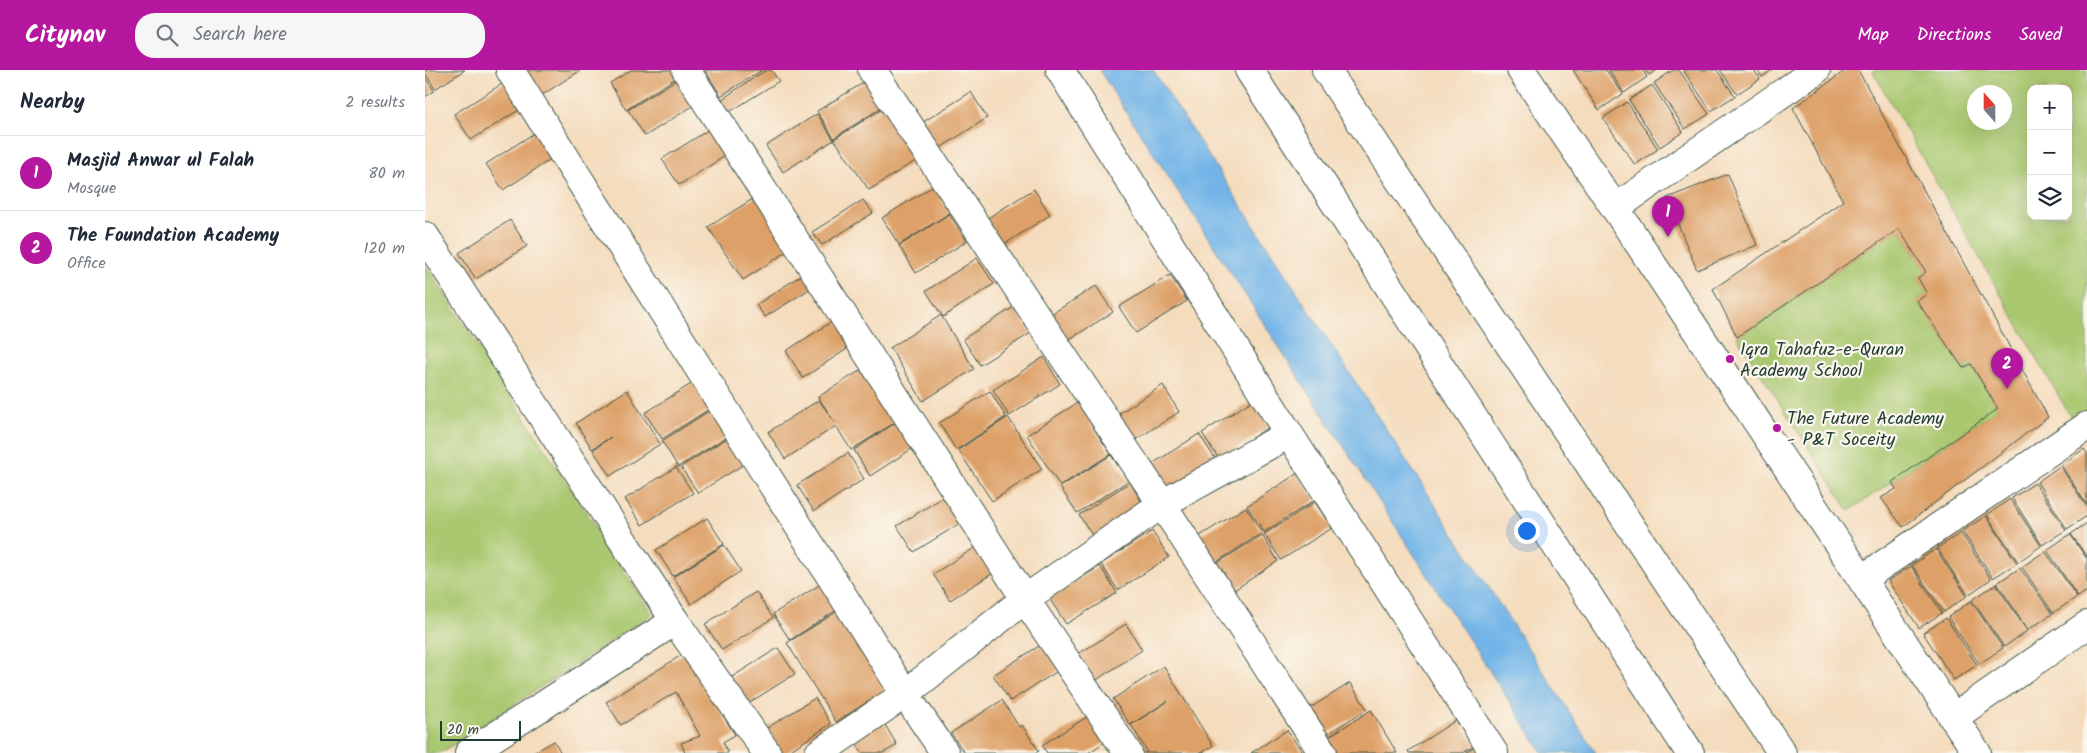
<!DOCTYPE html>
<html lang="en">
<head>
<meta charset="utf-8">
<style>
  :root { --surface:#fff; --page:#f6f6f7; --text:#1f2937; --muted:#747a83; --line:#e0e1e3; --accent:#b5179e }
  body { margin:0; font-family:Kalam,sans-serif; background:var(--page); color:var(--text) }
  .controls { position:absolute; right:15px; top:15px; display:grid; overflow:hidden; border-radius:10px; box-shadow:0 5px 20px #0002 }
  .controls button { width:45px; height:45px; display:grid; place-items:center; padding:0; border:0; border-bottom:1px solid var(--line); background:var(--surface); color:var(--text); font:25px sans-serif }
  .compass { position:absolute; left:1542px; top:15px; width:45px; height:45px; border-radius:50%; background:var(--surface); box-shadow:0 5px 20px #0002; rotate:339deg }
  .scale { position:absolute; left:15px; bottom:12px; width:81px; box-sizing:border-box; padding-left:5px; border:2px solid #1f3d34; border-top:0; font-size:14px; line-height:18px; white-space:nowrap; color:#1f3d34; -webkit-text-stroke:4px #fbf7ec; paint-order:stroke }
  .you { position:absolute; left:1101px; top:460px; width:18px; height:18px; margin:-12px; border:4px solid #fff; border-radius:50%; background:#1a73e8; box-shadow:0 0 0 8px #1a73e833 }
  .badge { display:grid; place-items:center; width:32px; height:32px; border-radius:50%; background:var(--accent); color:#fff; font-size:16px; font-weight:700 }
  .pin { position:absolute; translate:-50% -41px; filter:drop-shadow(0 1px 2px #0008) }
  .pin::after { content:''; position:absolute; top:26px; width:18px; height:15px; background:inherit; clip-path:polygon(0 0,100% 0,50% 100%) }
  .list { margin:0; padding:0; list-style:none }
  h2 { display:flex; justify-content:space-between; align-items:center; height:65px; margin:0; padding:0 20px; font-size:21px }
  h2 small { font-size:16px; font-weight:400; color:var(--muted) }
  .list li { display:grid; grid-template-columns:32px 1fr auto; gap:15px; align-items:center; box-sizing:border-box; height:75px; padding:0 20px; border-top:1px solid var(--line) }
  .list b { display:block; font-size:19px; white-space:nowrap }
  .list p { margin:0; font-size:16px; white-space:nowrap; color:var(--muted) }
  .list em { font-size:16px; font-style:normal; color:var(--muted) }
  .icon { flex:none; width:28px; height:28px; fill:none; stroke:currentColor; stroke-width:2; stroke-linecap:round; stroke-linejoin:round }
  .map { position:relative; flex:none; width:1662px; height:683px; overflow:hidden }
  header { display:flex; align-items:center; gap:30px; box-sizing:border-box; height:70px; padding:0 25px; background:var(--accent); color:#fff }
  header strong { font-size:24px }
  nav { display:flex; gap:28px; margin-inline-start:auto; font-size:18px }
  .search { width:350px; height:45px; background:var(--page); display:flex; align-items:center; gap:12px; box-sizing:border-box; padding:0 18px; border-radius:20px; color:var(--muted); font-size:19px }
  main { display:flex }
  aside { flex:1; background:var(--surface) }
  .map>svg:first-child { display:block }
  .green { fill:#a9c870; stroke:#648252; fill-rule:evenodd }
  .water { fill:#73b5e8; stroke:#49798e }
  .building { fill:#dda067 }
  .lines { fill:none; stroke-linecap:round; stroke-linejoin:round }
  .minor-casing { stroke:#3f5549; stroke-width:30 }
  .minor { stroke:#fff; stroke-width:28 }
  .poi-dot { fill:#b5179e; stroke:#fbf7ec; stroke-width:2 }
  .labels { text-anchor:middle; stroke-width:4.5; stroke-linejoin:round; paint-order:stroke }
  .poi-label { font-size:18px; fill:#1f3d34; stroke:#fbf7ec; text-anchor:start }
</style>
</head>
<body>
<header>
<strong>Citynav</strong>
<div class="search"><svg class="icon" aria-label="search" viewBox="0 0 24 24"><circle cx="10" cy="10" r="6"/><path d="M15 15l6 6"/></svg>Search here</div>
<nav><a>Map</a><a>Directions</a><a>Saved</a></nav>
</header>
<main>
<aside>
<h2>Nearby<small>2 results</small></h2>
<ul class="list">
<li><span class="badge">1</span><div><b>Masjid Anwar ul Falah</b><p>Mosque</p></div><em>80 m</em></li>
<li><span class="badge">2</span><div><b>The Foundation Academy</b><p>Office</p></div><em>120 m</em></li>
</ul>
</aside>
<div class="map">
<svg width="1662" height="683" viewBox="0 0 1662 683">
  <rect width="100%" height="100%" fill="#fbf7ec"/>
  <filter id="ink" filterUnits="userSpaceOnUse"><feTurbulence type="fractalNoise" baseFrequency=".02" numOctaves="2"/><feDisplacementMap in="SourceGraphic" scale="10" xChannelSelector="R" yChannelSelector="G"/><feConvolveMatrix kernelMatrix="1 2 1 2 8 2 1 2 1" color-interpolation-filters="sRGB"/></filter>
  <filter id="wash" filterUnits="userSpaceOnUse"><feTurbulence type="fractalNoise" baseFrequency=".0096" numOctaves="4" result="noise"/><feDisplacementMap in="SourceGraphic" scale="20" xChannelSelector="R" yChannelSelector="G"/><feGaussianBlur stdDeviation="1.12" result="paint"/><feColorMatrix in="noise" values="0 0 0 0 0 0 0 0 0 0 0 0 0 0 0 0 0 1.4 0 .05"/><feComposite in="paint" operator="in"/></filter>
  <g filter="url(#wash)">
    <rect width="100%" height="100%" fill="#f4dcbd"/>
    <g class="green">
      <path d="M1447,0H1662V341L1648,351ZM1606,19H1643V146H1606ZM1550,22H1580V52H1550Z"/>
      <path d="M1474,159L1501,202L1493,208L1502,224L1492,231L1538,298L1546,294L1573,339L1424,441L1312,267Z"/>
      <path d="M0,194L227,544L15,683H0Z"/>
    </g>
    <path class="water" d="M674,0H728L1171,683H1118Z"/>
    <g id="blocks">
      <g class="building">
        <path d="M0,0H40L10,19L0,3Z"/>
        <path d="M101,0H156L117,25Z"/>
        <path d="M206,0H248L252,7L201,40L185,13Z"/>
        <path d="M280,0H337L296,26Z"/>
        <path d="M341,0H346L354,11L303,43L294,31Z"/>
        <path d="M1148,0H1181L1198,24L1174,40Z"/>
        <path d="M1184,0H1218L1222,7L1199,23Z"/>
        <path d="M1220,0H1232L1224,5Z"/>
        <path d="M1248,0H1254L1284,44L1260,59L1229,13Z"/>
        <path d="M1258,0H1292L1310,26L1286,41Z"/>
        <path d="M1295,0H1329L1335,9L1312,24Z"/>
        <path d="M1332,0H1347L1337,7Z"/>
        <path d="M1421,0H1433L1623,347L1478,457L1456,428L1471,419L1467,412L1573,339L1546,294L1538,298L1492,231L1502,224L1493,208L1501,202L1474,159L1312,267L1288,219L1418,131L1368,38Z"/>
        <path d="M0,7L9,21L0,27Z"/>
        <path d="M254,8L271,34L220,66L203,40Z"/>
        <path d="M443,10L459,36L409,68L392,41Z"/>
        <path d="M80,12L97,38L46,70L29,44Z"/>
        <path d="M1227,15L1258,62L1235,77L1204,30Z"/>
        <path d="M546,22L562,48L512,80L495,54Z"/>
        <path d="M1202,32L1233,79L1210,95L1178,48Z"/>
        <path d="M460,37L495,88L444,120L409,69Z"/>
        <path d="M392,44L409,70L358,102L341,76Z"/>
        <path d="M288,57L305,83L254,115L237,89Z"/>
        <path d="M111,62L128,88L78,120L61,94Z"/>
        <path d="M1303,104L1332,175L1272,200L1242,128Z"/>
        <path d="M508,116L525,143L474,175L457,148Z"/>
        <path d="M609,119L625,145L575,177L558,151Z"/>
        <path d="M334,125L369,177L318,210L283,157Z"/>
        <path d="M438,130L448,143L397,175L387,162Z"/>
        <path d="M524,144L542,171L491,203L474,176Z"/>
        <path d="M85,150L102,176L51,209L34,183Z"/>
        <path d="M552,188L569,214L518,247L501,221Z"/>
        <path d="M381,202L391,215L340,247L331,235Z"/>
        <path d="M745,205L762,231L711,263L694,237Z"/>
        <path d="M671,216L688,242L637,274L620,248Z"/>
        <path d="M589,237L606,263L555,295L538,269Z"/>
        <path d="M516,245L549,299L498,331L465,278Z"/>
        <path d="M411,249L428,275L378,308L361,281Z"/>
        <path d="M619,287L635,314L584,346L568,320Z"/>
        <path d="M444,295L477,348L426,380L411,356L360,389L343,362L394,330L410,353L393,327Z"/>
        <path d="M271,311L288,337L237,369L220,343Z"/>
        <path d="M738,315L754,342L704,374L687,348Z"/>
        <path d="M202,320L235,374L185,406L168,380L186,367L167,379L151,353Z"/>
        <path d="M565,321L581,347L531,380L514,353Z"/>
        <path d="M828,330L844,357L794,389L777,363Z"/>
        <path d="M652,333L686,384L635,416L602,365Z"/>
        <path d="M287,339L305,365L253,397L237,371Z"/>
        <path d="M479,347L496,373L445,406L429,380Z"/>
        <path d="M583,347L617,399L567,431L533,380Z"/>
        <path d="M774,364L791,390L740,422L724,396Z"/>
        <path d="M307,365L324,391L273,423L256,397Z"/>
        <path d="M1659,379L1662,383V435L1636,395Z"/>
        <path d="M423,383L439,409L389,441L372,415Z"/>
        <path d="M686,385L703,411L652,443L635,417Z"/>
        <path d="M1635,396L1662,437V446L1642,459L1612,412Z"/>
        <path d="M251,397L268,423L217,455L200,429Z"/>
        <path d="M873,403L890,430L839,462L822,436Z"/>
        <path d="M705,412L721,439L671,471L654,445Z"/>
        <path d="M1610,413L1641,460L1617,475L1587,428Z"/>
        <path d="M523,424L540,450L489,482L472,456Z"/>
        <path d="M1585,429L1616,476L1593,492L1562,445Z"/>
        <path d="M890,432L907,458L856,490L839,464Z"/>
        <path d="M821,437L837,463L787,495L770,469Z"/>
        <path d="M1561,446L1592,493L1568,508L1537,461Z"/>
        <path d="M282,448L299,474L248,506L231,480Z"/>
        <path d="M1662,453V487L1646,464Z"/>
        <path d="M727,461L744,487L693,520L676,494Z"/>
        <path d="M1536,463L1566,509L1543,525L1512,478Z"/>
        <path d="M1645,464L1662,489V521L1653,527L1622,480Z"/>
        <path d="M837,465L853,491L803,524L786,497Z"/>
        <path d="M559,472L576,498L525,530L508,504Z"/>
        <path d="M299,475L316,501L266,534L248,507Z"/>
        <path d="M1511,479L1542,526L1519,542L1487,495Z"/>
        <path d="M1620,481L1652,527L1628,543L1597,497Z"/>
        <path d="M675,496L692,523L641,554L624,528Z"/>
        <path d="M1486,496L1517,543L1494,558L1463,511Z"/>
        <path d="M1595,498L1627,544L1603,560L1572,513Z"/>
        <path d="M399,512L415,538L365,570L348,544Z"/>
        <path d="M1571,514L1602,561L1579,577L1547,530Z"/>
        <path d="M331,522L348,548L297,580L280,554Z"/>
        <path d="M1546,531L1578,578L1554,594L1523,547Z"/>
        <path d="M413,541L461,620L411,652L362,573Z"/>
        <path d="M1521,548L1552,595L1529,610L1498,563Z"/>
        <path d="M701,554L717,580L667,613L650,586Z"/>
        <path d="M619,573L636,599L585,631L568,605Z"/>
        <path d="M353,578L370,604L319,636L302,610Z"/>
        <path d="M260,583L310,665L298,672L303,683H260L256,673L275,666L251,622L196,655L181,632Z"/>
        <path d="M739,596L788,676L776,683H719L722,681L706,655L743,631L705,655L688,629Z"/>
        <path d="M925,613L942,639L891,671L874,645Z"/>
        <path d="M390,628L406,654L361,683H353L339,660Z"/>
        <path d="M577,630L594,657L597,655L614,681L610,683H540L526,663Z"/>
        <path d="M946,640L972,683H902L895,672Z"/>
        <path d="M668,643L685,669L663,683H622L617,675Z"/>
        <path d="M456,648L472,675L458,683H437L427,667Z"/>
        <path d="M1033,649L1050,675L1038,683H984L983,681Z"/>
        <path d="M862,660L878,683H826Z"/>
        <path d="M129,671L136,683H108Z"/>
        <path d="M1053,675L1059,683H1041Z"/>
      </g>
    </g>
  </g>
  <g filter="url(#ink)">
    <use href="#blocks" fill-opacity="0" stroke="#3f5549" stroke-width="1"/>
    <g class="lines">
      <g class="minor-casing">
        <g id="minor">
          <path d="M85,0L480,624L520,683"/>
          <path d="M261,0L600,529L703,683"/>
          <path d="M447,0L737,434L898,683"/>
          <path d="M635,0L864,364L1069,683"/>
          <path d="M824,0L1265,683"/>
          <path d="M901,0L1357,683"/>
          <path d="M1096,0L1190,138L1552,683"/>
          <path d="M1190,138L1391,0"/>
          <path d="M0,166L250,551L342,683"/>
          <path d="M1437,509L1662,356"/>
          <path d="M1528,648L1662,555"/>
          <path d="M44,683L250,551"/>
          <path d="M394,683L480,624L600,529L737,434L864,364"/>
        </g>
      </g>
      <use href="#minor" class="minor"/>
    </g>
  </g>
  <g class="poi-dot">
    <circle cx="1305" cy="289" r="5"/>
    <circle cx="1352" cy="358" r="5"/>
  </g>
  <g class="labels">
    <g class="poi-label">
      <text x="1315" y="285">Iqra Tahafuz-e-Quran<tspan x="1315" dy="21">Academy School</tspan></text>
      <text x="1362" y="354">The Future Academy<tspan x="1362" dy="21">- P&amp;T Soceity</tspan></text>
    </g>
  </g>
</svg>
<div class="controls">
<button>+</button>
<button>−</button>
<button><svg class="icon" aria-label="layers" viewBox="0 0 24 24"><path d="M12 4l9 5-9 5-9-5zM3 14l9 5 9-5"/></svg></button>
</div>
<svg class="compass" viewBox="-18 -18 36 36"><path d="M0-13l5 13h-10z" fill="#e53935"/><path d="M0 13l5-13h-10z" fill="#747a83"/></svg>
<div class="scale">20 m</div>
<div class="you"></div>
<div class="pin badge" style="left:1243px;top:167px">1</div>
<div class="pin badge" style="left:1582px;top:319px">2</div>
</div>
</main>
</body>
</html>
